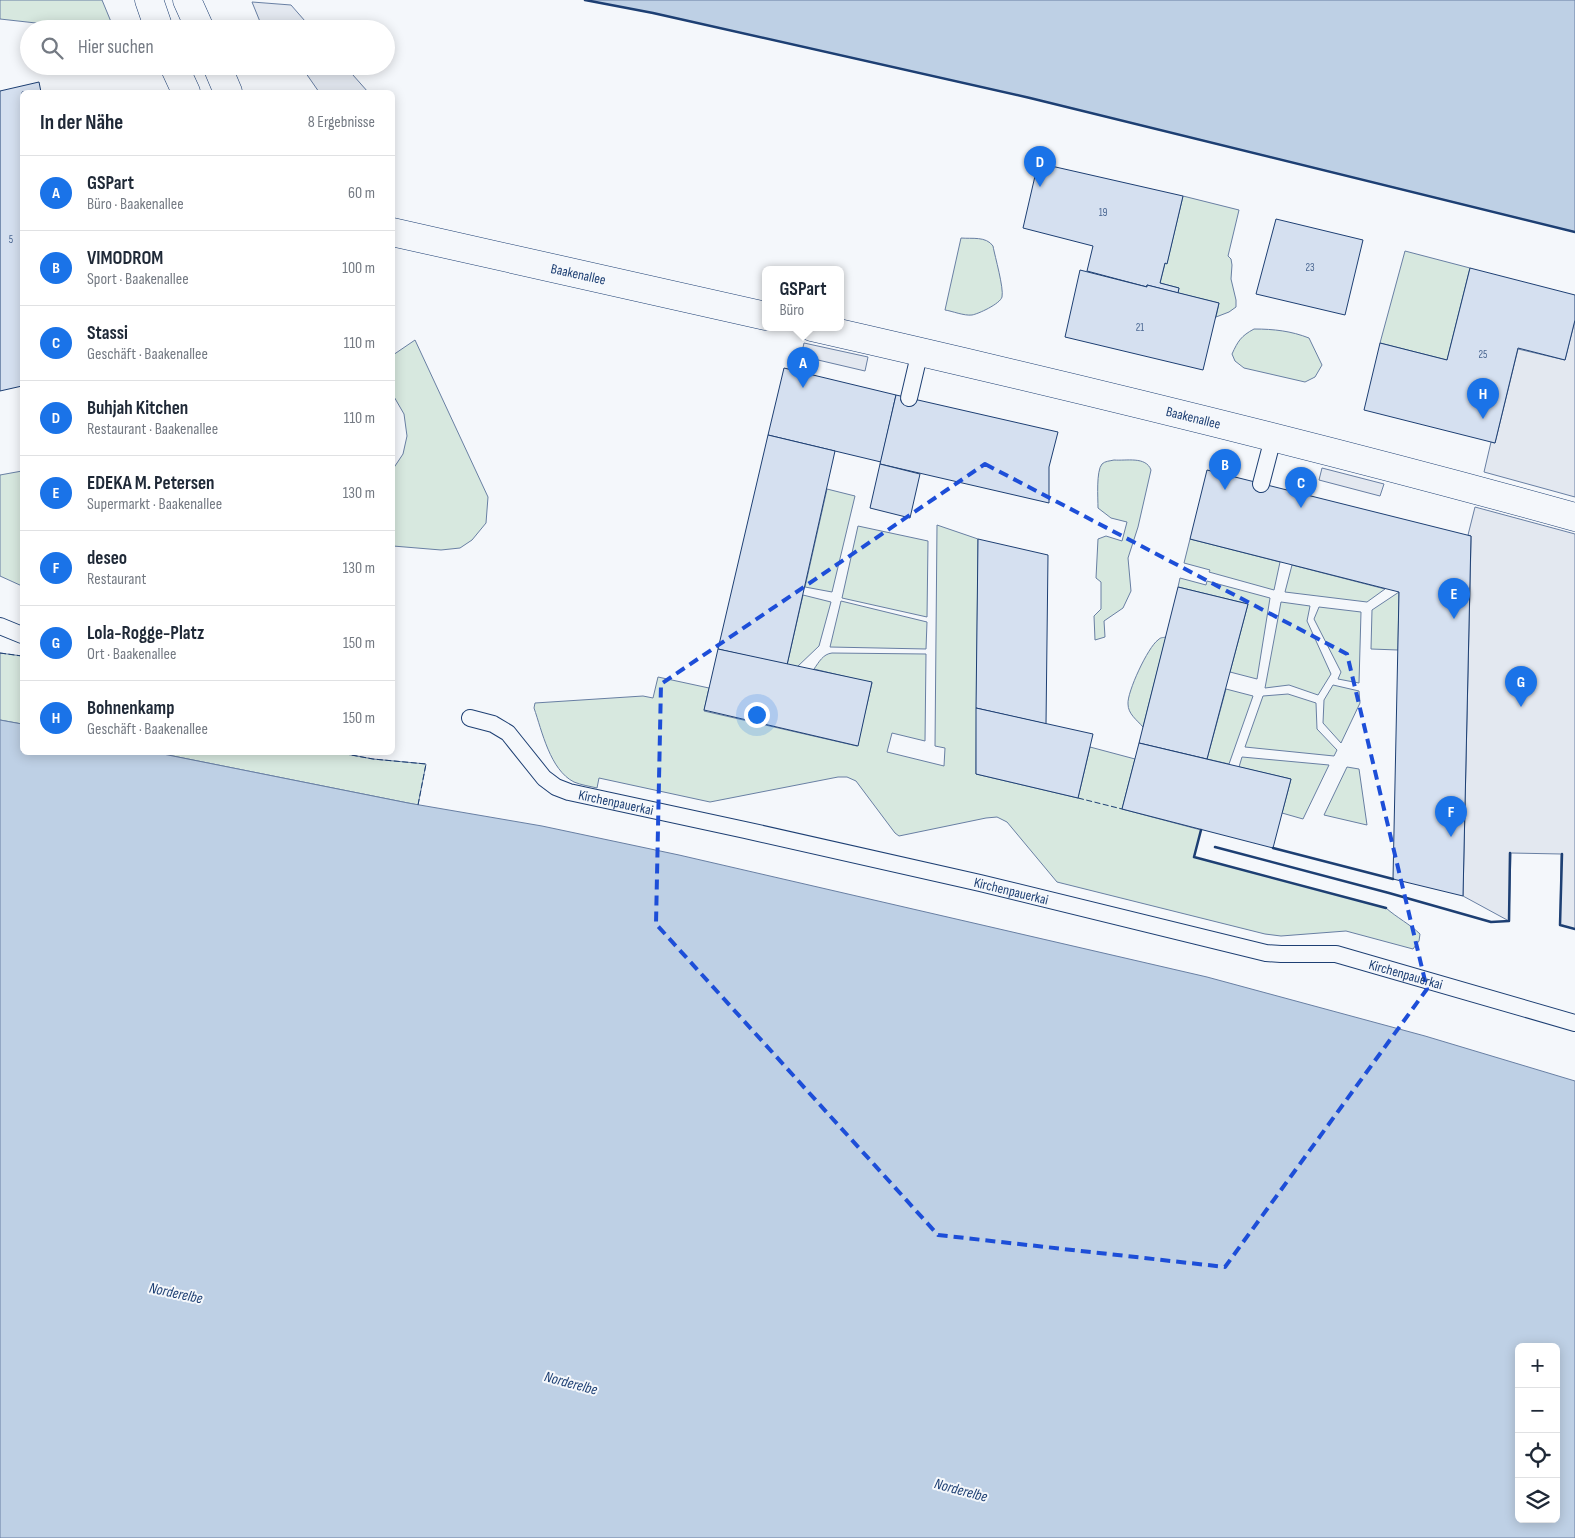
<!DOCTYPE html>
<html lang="de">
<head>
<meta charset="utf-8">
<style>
  :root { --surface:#fff; --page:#f6f6f7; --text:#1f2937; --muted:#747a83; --line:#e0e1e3; --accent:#1a73e8 }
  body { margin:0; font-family:"Sofia Sans Condensed",sans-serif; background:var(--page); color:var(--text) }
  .controls { position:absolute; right:15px; bottom:15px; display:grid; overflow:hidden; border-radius:8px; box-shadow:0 2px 12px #0003 }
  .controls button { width:45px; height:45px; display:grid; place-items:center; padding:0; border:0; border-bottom:1px solid var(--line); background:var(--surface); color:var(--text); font:25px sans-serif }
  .you { position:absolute; left:756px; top:714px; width:18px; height:18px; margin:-12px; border:4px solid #fff; border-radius:50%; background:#1a73e8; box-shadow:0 0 0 8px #1a73e833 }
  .badge { display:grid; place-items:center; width:32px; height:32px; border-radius:50%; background:var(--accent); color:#fff; font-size:16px; font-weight:700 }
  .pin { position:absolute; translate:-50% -41px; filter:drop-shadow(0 1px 2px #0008) }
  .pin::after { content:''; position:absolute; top:26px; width:18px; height:15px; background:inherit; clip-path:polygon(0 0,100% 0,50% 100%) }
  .popup { position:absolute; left:762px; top:266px; width:82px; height:65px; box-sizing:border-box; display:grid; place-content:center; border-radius:8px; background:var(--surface); filter:drop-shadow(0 1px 4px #0005); font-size:16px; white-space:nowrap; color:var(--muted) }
  .popup b { font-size:19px; color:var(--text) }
  .popup::after { content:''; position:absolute; left:50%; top:100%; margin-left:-10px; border:10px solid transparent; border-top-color:var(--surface) }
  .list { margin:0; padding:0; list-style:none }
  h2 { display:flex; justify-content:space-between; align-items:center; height:65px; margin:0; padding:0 20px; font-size:21px }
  h2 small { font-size:16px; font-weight:400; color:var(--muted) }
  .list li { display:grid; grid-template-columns:32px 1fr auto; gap:15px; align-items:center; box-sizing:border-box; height:75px; padding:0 20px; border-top:1px solid var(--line) }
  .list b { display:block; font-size:19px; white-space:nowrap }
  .list p { margin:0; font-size:16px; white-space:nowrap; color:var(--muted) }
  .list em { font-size:16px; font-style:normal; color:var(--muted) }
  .icon { flex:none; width:28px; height:28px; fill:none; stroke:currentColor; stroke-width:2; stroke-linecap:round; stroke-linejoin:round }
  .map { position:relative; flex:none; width:1575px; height:1538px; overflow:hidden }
  .search { position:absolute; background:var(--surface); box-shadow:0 2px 12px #0003; left:20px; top:20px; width:375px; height:55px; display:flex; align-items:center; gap:12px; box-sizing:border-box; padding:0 18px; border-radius:28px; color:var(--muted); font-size:19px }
  .panel { position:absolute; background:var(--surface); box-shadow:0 2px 12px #0003; left:20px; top:90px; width:375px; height:665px; border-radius:8px }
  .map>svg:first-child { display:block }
  .green { fill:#d7e8df; stroke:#687fa3 }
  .parking { fill:#e3e8f0; stroke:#687fa3 }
  .water { fill:#bed0e5; stroke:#687fa3; fill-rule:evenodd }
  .building { fill:#d5e0f0; stroke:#1d3f73 }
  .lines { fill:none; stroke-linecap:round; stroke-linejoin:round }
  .lane-casing { stroke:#1d3f73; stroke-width:18 }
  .street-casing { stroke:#1d3f73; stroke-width:29 }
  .lane { stroke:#f4f7fb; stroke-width:16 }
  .street { stroke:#f4f7fb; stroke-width:28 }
  .fence { stroke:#1d3f73; stroke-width:1; stroke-dasharray:6 2.5; stroke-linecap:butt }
  .wall { stroke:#1d3f73; stroke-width:2.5 }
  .marked { fill:none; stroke:#1d4ed8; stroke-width:4; stroke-dasharray:10 6; stroke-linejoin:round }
  .labels { text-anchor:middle; stroke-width:4; stroke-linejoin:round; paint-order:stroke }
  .number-label { font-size:11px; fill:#4b6792 }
  .street-label { font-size:14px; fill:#1d3f73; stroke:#f4f7fb }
  .water-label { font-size:15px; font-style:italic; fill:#1d3f73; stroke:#f4f7fb }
</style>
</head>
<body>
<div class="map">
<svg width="1575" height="1538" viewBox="0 0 1575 1538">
  <rect width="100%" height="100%" fill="#f4f7fb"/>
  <g class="green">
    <path d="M0,0H102L114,29H90L0,19Z"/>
    <path d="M1183,196L1239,210L1228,256L1231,259L1232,265L1231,279L1236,300V307L1229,312L1216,317L1219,303L1178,293L1179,288L1160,283L1165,263H1167Z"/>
    <path d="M961,238C972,239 986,236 993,246C995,257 1004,288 1002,297C1000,304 978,314 972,315C964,316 952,311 945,310Z"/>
    <path d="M1405,251L1470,268L1447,360L1380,343Z"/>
    <path d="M1254,329C1274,329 1291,331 1309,338L1322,365L1315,377L1305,382L1244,368L1235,361L1232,354C1238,341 1241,336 1254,329Z"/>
    <path d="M415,340L488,497L486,523L472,540L460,548L441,550L393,546V469L403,454L407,436L404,414L393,395V355Z"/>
    <path d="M1114,460C1126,461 1146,456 1151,470L1138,527L1128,558L1131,591L1123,608L1104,621L1105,637L1095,640L1094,616L1101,609V582L1096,578L1098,539L1106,536L1122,541L1127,522L1111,518L1098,508C1098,498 1096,471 1102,464C1105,461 1110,461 1114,460Z"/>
    <path d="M22,471V586L0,576V475Z"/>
    <path d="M827,489L855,496L832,592L805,587Z"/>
    <path d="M937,525L978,539L976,774L1078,798L1090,747L1135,759L1122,809L1201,830L1194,857L1386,908C1396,917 1411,925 1420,934L1419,941L1413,949L1346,931L1281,936L1265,934L1057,882L1007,822L997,817L986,818L899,836L895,833L856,781L847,777H838L710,802L599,778L597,788C589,786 581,785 574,782C550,770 542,731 534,708L535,703L643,696L653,698L658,677L709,688L704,711L857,746L872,683L814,669C819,662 823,654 832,653L926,654L925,741L892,733L887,752L944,766L945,748L935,746Z"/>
    <path d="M858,526L928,541L927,617L842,598Z"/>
    <path d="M1190,539L1280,562L1274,590L1209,572L1210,570L1184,563Z"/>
    <path d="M1292,565L1385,589L1367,602L1285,592Z"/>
    <path d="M1180,578L1206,585L1207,581L1270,598L1257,679L1230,672L1248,604L1178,587Z"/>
    <path d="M1399,592L1398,650L1371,649L1372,610Z"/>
    <path d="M803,595L831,602L819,646L797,667L787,665Z"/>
    <path d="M841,601L927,622L926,649L830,647Z"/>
    <path d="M1281,602L1310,606L1307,621L1331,674L1318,695L1289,685L1265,688Z"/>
    <path d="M1319,607L1361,612L1359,683L1338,679L1341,672L1314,619Z"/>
    <path d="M1166,637L1143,727C1137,720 1128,714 1128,704C1127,692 1148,647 1158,640C1161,637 1162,638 1166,637Z"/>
    <path d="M0,653L22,656V724L0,720Z"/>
    <path d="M1333,685L1359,691L1360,703L1341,743L1323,723L1324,700Z"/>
    <path d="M1226,689L1253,696L1229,764L1207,759Z"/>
    <path d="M1288,694L1316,703L1317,729L1337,750L1334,756L1245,747L1263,696Z"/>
    <path d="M335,752L373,759L426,764L418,805L158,753Z"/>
    <path d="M1242,757L1329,765L1303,819L1282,813L1291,779L1239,767Z"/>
    <path d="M1347,767L1359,769L1367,825L1324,815Z"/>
  </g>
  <g class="parking">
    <path d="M252,2L291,5L312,29H263Z"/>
    <path d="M297,66H345L368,92H319L303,69Z"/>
    <path d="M1575,320V497L1484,472L1491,442L1495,443L1518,349L1565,360Z"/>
    <path d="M804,343L868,357L865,371L801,356Z"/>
    <path d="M1322,468L1384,484L1380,496L1319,480Z"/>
    <path d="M1475,507L1575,534V929L1560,925L1561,854L1511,853L1509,921L1463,896L1471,541V536L1468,535Z"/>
  </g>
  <g class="water">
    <path d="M585,0H1575V232L1030,98L653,13Z"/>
    <path d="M0,720L22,724V752L158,753L408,803L542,826L679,855L1207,977L1425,1036L1575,1081V1538H0ZM1519,1347H1556V1519H1519Z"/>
  </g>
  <g class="building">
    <path d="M39,82L41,92H22V386L0,391V91Z"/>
    <path d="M1038,163L1183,196L1167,264L1165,263L1160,283L1179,288L1178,293L1147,285V287L1087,271L1093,246L1023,228Z"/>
    <path d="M1276,219L1363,240L1345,315L1256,294Z"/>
    <path d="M1470,268L1575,295V320L1565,360L1518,348L1495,443L1364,410L1380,343L1447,360Z"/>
    <path d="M1080,270L1147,287V285L1219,303L1203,370L1065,337Z"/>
    <path d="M784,368L896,395L881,462L768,435Z"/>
    <path d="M896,395L1058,432L1049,467V503L880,464Z"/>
    <path d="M768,435L835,451L787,665L718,649Z"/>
    <path d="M880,464L920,474L910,518L870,508Z"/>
    <path d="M1207,470L1471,536L1463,896L1393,879L1399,592L1190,539Z"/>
    <path d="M978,539L1048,555L1046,724L976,708Z"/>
    <path d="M1178,587L1248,604L1207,759L1139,743Z"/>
    <path d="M718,649L872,682L858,746L704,710Z"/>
    <path d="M976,708L1093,734L1078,798L976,774Z"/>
    <path d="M1139,743L1291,779L1273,848L1122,809Z"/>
  </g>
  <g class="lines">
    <g class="lane-casing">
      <g id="lane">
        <path d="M909,398L920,351"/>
        <path d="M1261,484L1273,438"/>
        <path d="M0,626L22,635"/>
        <path id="s1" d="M470,718L493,724L508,733L544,778L556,787L569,792L745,830L980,883L1266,953L1281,954H1336L1575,1023"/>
      </g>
    </g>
    <g class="street-casing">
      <g id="street">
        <path d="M149,0L159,29"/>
        <path d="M187,0L200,29"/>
        <path d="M174,66L186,92"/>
        <path d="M217,66L228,92"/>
        <path id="s2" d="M392,232L766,316"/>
        <path id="s3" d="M812,327C1067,385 1322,447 1575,517"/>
      </g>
    </g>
    <use href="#lane" class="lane"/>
    <use href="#street" class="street"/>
    <g class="fence">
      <path d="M0,653L22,656"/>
      <path d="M335,752L373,759L426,764L418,805"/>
      <path d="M1078,798L1122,809"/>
    </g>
    <g class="wall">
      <path d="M585,0L653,13L1030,98L1575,232"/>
      <path d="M1201,830L1194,857L1386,908"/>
      <path d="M1215,847L1389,893L1491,922L1509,921L1510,853"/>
      <path d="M1273,848L1393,879"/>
      <path d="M1562,854L1560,925L1575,929"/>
    </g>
  </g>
  <path class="marked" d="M985,464L1347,654L1427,989L1225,1267L938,1235L656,924L661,684Z"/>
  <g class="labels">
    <g class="number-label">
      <text x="1103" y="216">19</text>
      <text x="11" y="243">5</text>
      <text x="1310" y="271">23</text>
      <text x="1140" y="331">21</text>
      <text x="1483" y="358">25</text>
    </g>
    <g class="street-label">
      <text dy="5" stroke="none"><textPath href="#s2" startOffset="191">Baakenallee</textPath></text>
      <text dy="5" stroke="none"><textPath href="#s3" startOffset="392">Baakenallee</textPath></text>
      <text dy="5" stroke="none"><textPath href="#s1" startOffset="176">Kirchenpauerkai</textPath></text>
      <text dy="5" stroke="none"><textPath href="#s1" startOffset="581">Kirchenpauerkai</textPath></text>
      <text dy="5" stroke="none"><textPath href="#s1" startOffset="986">Kirchenpauerkai</textPath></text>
    </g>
    <g class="water-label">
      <text transform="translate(176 1293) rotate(12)" y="5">Norderelbe</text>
      <text transform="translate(571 1383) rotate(15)" y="5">Norderelbe</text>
      <text transform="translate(961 1490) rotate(15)" y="5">Norderelbe</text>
    </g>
  </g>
</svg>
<div class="controls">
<button>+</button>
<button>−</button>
<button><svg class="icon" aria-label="locate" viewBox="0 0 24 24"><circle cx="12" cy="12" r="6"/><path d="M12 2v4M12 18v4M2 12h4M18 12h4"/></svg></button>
<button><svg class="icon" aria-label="layers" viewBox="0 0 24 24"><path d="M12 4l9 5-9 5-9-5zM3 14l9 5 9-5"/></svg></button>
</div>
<div class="you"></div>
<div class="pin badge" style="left:803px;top:388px">A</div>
<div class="popup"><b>GSPart</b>Büro</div>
<div class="pin badge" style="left:1225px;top:490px">B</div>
<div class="pin badge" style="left:1301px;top:508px">C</div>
<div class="pin badge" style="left:1040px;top:187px">D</div>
<div class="pin badge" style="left:1454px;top:619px">E</div>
<div class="pin badge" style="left:1451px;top:837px">F</div>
<div class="pin badge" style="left:1521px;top:707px">G</div>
<div class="pin badge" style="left:1483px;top:419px">H</div>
<div class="search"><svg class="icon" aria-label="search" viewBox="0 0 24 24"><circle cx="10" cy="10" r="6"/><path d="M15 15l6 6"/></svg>Hier suchen</div>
<section class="panel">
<h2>In der Nähe<small>8 Ergebnisse</small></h2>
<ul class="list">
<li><span class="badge">A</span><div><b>GSPart</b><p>Büro · Baakenallee</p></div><em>60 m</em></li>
<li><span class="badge">B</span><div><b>VIMODROM</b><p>Sport · Baakenallee</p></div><em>100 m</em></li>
<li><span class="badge">C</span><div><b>Stassi</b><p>Geschäft · Baakenallee</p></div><em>110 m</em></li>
<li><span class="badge">D</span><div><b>Buhjah Kitchen</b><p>Restaurant · Baakenallee</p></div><em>110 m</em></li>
<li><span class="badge">E</span><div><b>EDEKA M. Petersen</b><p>Supermarkt · Baakenallee</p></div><em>130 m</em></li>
<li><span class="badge">F</span><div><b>deseo</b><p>Restaurant</p></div><em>130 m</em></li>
<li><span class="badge">G</span><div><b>Lola-Rogge-Platz</b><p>Ort · Baakenallee</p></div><em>150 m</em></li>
<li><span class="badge">H</span><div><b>Bohnenkamp</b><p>Geschäft · Baakenallee</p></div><em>150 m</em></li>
</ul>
</section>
</div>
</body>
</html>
